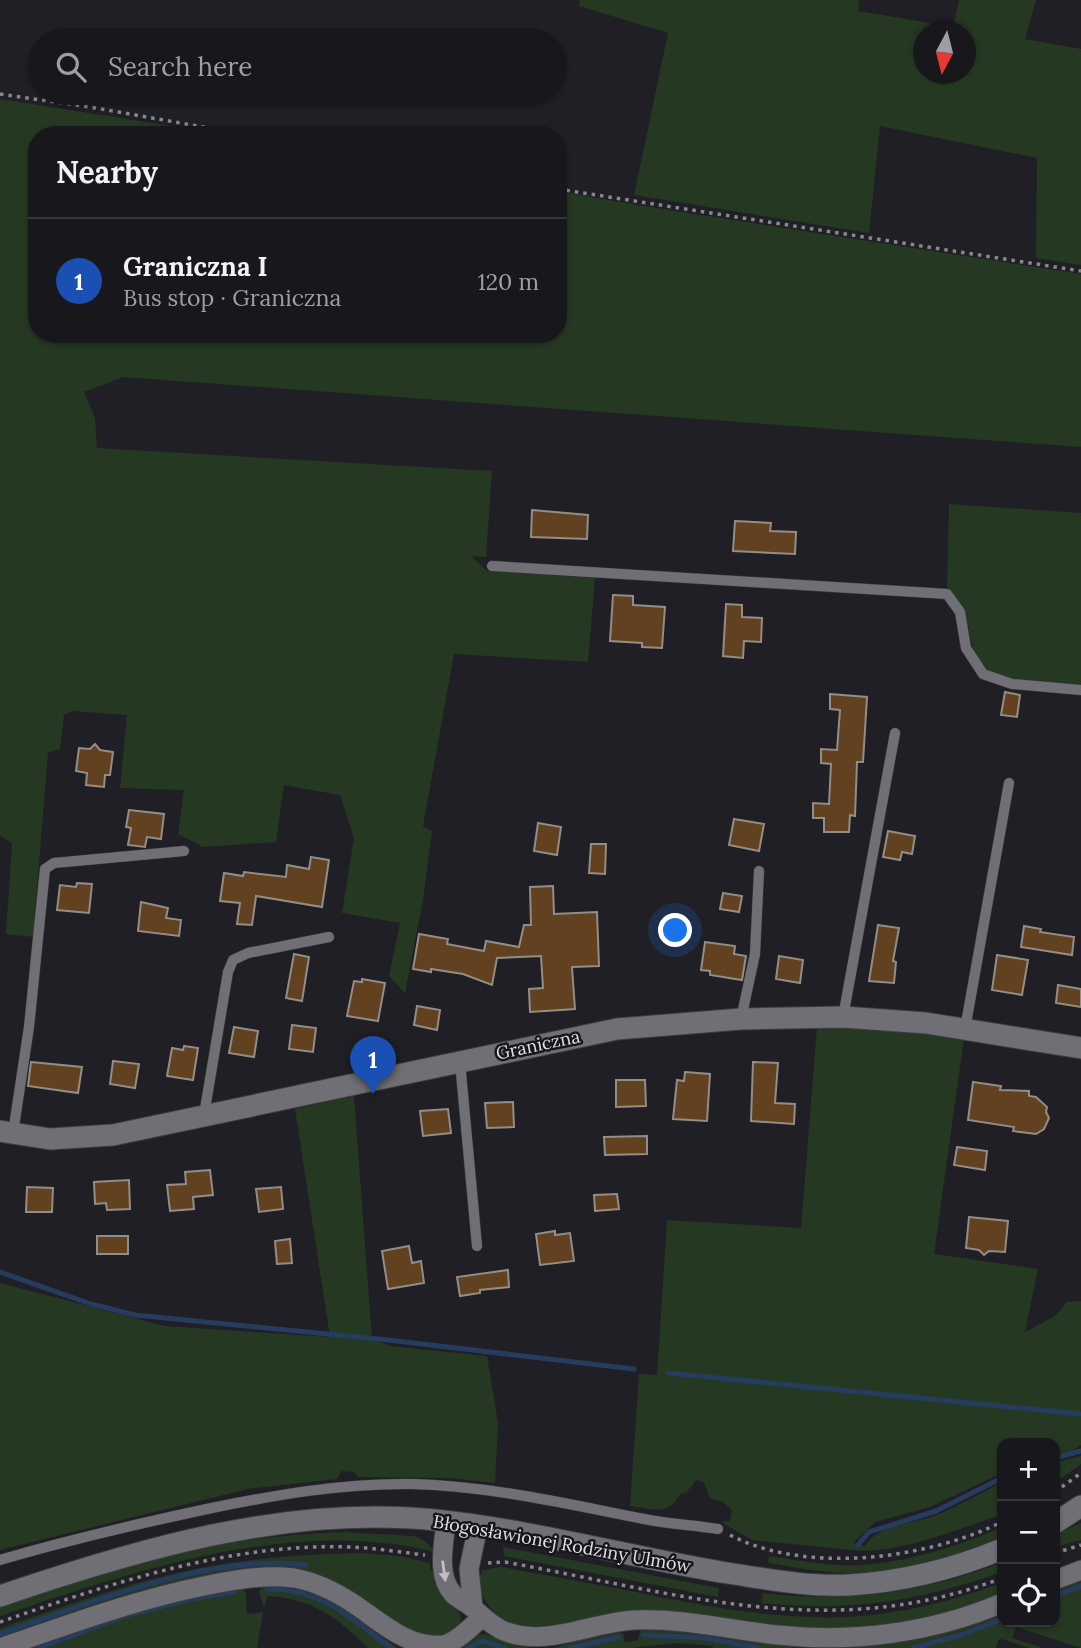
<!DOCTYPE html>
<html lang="en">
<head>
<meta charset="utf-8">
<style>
  :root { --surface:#18171c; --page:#212025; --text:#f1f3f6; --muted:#9f9fa3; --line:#36363b; --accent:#b45309 }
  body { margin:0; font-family:Lora,serif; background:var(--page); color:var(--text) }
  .controls { position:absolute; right:21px; bottom:21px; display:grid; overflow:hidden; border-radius:14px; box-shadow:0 2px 5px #0004 }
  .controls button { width:63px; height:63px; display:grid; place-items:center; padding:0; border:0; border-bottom:2px solid var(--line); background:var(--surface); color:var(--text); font:35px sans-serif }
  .compass { position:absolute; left:913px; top:21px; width:63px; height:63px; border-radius:50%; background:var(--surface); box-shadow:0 2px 5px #0004; rotate:187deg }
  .you { position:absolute; left:676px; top:931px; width:24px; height:24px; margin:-18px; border:5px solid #fff; border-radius:50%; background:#1a73e8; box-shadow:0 0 0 10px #1a73e833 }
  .badge { display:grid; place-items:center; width:46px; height:46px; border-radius:50%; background:var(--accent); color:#fff; font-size:23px; font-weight:700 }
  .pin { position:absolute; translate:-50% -58px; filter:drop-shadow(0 2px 4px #0008) }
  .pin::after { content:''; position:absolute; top:37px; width:24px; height:21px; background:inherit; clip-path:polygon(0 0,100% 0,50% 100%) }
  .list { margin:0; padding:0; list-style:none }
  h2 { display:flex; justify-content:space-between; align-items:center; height:91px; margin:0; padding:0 28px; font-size:30px }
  h2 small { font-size:23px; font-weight:400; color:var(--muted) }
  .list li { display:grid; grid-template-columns:46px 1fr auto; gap:21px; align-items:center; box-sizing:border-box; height:126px; padding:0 28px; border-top:2px solid var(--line) }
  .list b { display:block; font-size:26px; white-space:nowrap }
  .list p { margin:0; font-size:23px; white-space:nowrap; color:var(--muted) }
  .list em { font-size:23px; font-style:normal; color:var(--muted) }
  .icon { flex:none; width:38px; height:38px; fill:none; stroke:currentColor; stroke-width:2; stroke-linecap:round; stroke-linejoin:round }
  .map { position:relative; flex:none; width:1081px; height:1648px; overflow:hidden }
  .search { position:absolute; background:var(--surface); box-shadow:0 2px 5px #0004; left:28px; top:28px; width:539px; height:77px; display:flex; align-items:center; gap:18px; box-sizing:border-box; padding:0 24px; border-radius:38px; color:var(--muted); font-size:26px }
  .panel { position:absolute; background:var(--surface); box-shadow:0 2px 5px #0004; left:28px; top:126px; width:539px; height:217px; border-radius:28px }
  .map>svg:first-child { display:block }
  .green { fill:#253822; fill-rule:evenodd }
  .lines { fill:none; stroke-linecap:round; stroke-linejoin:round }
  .stream { stroke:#263c5f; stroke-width:5 }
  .building { fill:#61411f; stroke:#938d87; stroke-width:2 }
  .lane-casing { stroke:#3d3d41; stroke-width:11 }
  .street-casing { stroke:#3d3d41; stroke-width:21 }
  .secondary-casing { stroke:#3d3d41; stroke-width:23 }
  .path { stroke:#88888c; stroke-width:3.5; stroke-dasharray:3.5 5; stroke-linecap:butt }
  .lane { stroke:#6f6f75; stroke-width:10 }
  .street { stroke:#6f6f75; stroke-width:19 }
  .secondary { stroke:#6f6f75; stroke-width:21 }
  .oneway { fill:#bebec3 }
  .labels { text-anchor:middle; stroke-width:5; stroke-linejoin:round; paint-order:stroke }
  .street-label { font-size:18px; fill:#e0e0e4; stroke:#16161b }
</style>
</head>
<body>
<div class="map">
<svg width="1081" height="1648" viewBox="0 0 1081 1648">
  <rect width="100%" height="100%" fill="#201f25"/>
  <g class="green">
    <path d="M580,0H859L858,11L953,27L959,0H1036L1025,39L1081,49V265L1036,258L1037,158L880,126L869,233L634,195L668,33L579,6ZM923,32H965V74H923Z"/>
    <path d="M0,99L228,135H37V334H558V191L631,204L1081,274V447L123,377L84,392L95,418L97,448L492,471L486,557L471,556L487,571L595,578L588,662L454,654L423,826L432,831L423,900L405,993L389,976L400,923L342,913L354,838L340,795L284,785L276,842L203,847L178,834L184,790L120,788L127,715L73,711L64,715L60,749L48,753L33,937L6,934L12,843L0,836Z"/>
    <path d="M949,504L1081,513V686C1055,683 1007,684 986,669C975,662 971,642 969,630C965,613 961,600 947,589Z"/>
    <path d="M817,1027L895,1029L964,1038L934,1254L1038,1269L1025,1332L1055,1316L1067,1302L1081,1301V1445L1069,1453H1055V1443H1002V1473L930,1507L875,1522L853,1543L865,1546C879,1523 917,1524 939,1514C961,1505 981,1493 1002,1482V1514C957,1530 912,1549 862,1551L752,1540L721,1522L730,1521L732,1510L723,1502L710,1498L704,1483L696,1480L686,1493H681C669,1517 653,1509 630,1506L639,1374L657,1375L667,1220L801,1228Z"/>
    <path d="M354,1096L372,1339L390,1346L487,1356L498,1423L495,1483L449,1478L358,1477L354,1472L341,1471L337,1479L248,1489L0,1550V1283L165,1326L330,1337L295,1109Z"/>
    <path d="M1081,1456V1464L1055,1483V1462Z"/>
    <path d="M1081,1523V1540L1055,1547V1535Z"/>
    <path d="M1002,1527V1536C957,1558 894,1574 844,1573C818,1572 793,1567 768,1563L769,1556C799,1560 830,1567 861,1565C908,1562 959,1546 1002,1527Z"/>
    <path d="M345,1532L414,1536C423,1538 429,1544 434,1552C292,1516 133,1572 0,1616V1607C57,1587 113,1567 172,1553C230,1541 287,1534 345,1532Z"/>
    <path d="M503,1547L719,1588L718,1597L504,1556Z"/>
    <path d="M361,1553L399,1556L430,1563V1571H435L461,1616L460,1625L449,1635L429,1640L290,1571L0,1643V1628C66,1606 132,1581 200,1568C254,1558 306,1554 361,1553Z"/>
    <path d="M1002,1562V1572C921,1601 848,1612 761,1603L763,1593C844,1603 927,1593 1002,1562Z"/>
    <path d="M501,1567C542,1575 584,1582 626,1590C699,1605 773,1620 847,1617C901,1614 952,1601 1002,1583V1595L952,1614L870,1629H540C502,1625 486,1613 475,1576L481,1575L482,1570Z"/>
    <path d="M1081,1580V1648L1016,1627L1012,1638L1043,1648H1029L1002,1639L998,1640L996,1648H811L1002,1611V1622H1055V1590Z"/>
    <path d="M264,1583H277L328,1595L398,1648H368C337,1617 313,1599 268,1596L264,1608L259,1591Z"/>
    <path d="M243,1588L246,1594L247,1614L263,1612L257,1648H15L140,1606Z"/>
    <path d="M663,1628L792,1645L794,1648H713V1646L676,1643L631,1648H553L613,1631L623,1633L625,1642L637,1641L641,1629Z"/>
    <path d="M484,1634L531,1648H454L472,1636Z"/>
  </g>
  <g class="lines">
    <g class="stream">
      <path d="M0,1272L91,1304L135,1315L388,1340L634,1369"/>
      <path d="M668,1373L1081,1414"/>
      <path d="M1055,1458L1081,1451"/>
      <path d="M858,1545L869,1532L936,1511L1002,1478"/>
      <path d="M267,1589C321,1588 351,1618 391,1648"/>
      <path d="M1055,1596L1081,1586"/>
      <path d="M0,1634C91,1603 210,1553 306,1565"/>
      <path d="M643,1635L705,1638L759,1648"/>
      <path d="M38,1648L128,1615L192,1599L234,1592"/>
      <path d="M468,1648L482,1641L504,1648"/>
      <path d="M570,1648L619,1637"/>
      <path d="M913,1648L961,1635L1002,1619"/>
    </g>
  </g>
  <g class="building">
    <path d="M532,510L588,515L587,539L531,537Z"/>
    <path d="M735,521L771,523L770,531L796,532L795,554L733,551Z"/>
    <path d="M613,595L633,596V605L665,607L662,648L642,647V643L610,641Z"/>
    <path d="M726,604L742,605V617L762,618L761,642L744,641L743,658L723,656Z"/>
    <path d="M1005,692L1020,695L1017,717L1001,715Z"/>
    <path d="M830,694L867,697L863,762H857L855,816L850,815L849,832H824V818H813V803L829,804L831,764L821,763V749L837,750L840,710L830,709Z"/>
    <path d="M95,744L100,750L113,752L110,775H105L104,787L86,785L87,773L76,771L79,748L90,749Z"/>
    <path d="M129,810L164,814L161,839L147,837L145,847L128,845L131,828L126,827Z"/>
    <path d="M734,819L764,824L759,851L729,845Z"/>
    <path d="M538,823L561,827L557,855L534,851Z"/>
    <path d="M888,831L915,836L912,854L902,852L900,860L883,857Z"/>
    <path d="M591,844H606L605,874L589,873Z"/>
    <path d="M311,857L329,860L322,907L256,896L252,925L237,924L240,903L220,901L224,873L243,876L244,872L286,877L287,865L309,869Z"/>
    <path d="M77,883L92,884L89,913L57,910L60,885L76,887Z"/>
    <path d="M553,886L554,914L597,912L599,966L572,967L575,1009L530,1012L529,989L543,988L541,956L497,958L492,985L463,974L431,969V972L413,969L419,934L448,939L447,944L484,951L486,941L519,947L524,925H531L530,887Z"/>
    <path d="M723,893L742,896L739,912L720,909Z"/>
    <path d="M141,902L168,908L166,918L181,920L179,936L138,931Z"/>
    <path d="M878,925L899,928L893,961L896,962L894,983L869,981Z"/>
    <path d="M1024,926L1041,929L1040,932L1074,937L1072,955L1021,947Z"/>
    <path d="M705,942L735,946L734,954L746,956L742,980L710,975V971L701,970Z"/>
    <path d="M294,954L309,957L302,1001L286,998Z"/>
    <path d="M997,955L1028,960L1022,995L992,990Z"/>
    <path d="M779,956L803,960L800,983L776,979Z"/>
    <path d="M362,979L385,983L378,1021L347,1016L354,981L362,982Z"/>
    <path d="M1058,985L1081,989V1007L1056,1003Z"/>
    <path d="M417,1006L440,1010L437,1030L414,1025Z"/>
    <path d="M292,1025L316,1028L313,1052L289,1049Z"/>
    <path d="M234,1027L258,1031L254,1057L229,1053Z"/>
    <path d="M184,1046L198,1048L193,1080L167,1076L172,1048L183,1050Z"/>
    <path d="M113,1061L139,1064L135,1088L110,1084Z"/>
    <path d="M31,1062L82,1067L78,1093L28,1086Z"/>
    <path d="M753,1062L778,1063L775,1103L795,1104L794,1124L751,1121Z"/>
    <path d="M685,1072L710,1074L707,1121L673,1119L677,1080L684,1081Z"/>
    <path d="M616,1080H645L646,1106L616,1107Z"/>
    <path d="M973,1082L1001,1086L1000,1090L1029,1091V1096L1036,1097L1047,1107L1046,1112L1049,1118L1044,1129L1036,1134L1013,1131L1014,1127L968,1120Z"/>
    <path d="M513,1102L514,1127L487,1128L485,1103Z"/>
    <path d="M448,1109L451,1133L423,1136L420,1111Z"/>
    <path d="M647,1136V1154L605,1155L604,1137Z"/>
    <path d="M957,1147L987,1151L985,1170L954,1165Z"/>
    <path d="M210,1170L213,1195L193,1197L194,1209L170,1211L167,1185L186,1184L185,1172Z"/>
    <path d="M129,1180L130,1209L107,1210L106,1203L95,1204L94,1182Z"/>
    <path d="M27,1187L53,1188L52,1212H26Z"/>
    <path d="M281,1187L283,1209L259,1212L256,1189Z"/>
    <path d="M617,1194L619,1209L595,1211L594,1195Z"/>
    <path d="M969,1217L1008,1221L1005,1252L989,1251L984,1255L979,1250L966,1248Z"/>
    <path d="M555,1231V1235L570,1233L574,1261L540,1265L536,1234Z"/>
    <rect x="97" y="1236" width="31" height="18"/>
    <path d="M290,1239L292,1263L277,1264L275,1241Z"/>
    <path d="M409,1246L412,1263L421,1261L424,1283L388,1289L382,1251Z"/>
    <path d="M508,1270L509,1287L480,1290V1293L460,1296L457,1277Z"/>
  </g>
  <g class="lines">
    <g class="lane-casing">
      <g id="lane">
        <path d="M492,566L947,594L960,612L966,648L983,674L1012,684L1081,690"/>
        <path d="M843,1017L895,733"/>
        <path d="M741,1019L755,954L759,871"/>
        <path d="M965,1029L1009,783"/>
        <path d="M460,1062L477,1246"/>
        <path d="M204,1115L228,972L233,960L248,953L329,937"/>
        <path d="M13,1133L29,1027L45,869L54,863L184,851"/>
        <path d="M0,1560C68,1540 137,1524 207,1509C275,1495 342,1483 412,1484C491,1486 567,1504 644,1519C668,1524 693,1525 718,1529"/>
      </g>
    </g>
    <g class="street-casing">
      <g id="street">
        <path d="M446,1521C444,1544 436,1575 453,1594C459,1600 468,1603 474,1609C483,1617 492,1626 504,1631C547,1648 591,1622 635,1620C683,1618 730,1630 778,1635C853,1643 932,1633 1002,1603"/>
        <path d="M1055,1580L1081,1570"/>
        <path d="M473,1607L469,1569L478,1526"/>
        <path d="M0,1648C68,1625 134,1600 204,1586C233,1580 264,1574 294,1578C317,1582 338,1593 357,1606C383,1624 408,1648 444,1645C459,1640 471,1627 482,1617"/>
      </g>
    </g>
    <g class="secondary-casing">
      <g id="secondary">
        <path d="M0,1131L50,1139L113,1135L617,1029L741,1019L843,1017L926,1023L1081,1048"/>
        <path d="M1055,1523L1081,1506"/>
        <path d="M0,1596C138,1549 287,1505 435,1520C532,1530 630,1557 727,1573C767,1579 807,1587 848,1585C900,1582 954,1569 1002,1549"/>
      </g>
    </g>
    <g class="path">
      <path d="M0,94L96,108L248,135"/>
      <path d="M558,189L1081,271"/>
      <path d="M1055,1492L1081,1473"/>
      <path d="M730,1535C807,1575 926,1559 1002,1522"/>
      <path d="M1055,1553L1081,1545"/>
      <path d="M488,1563L505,1562C677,1593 832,1644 1002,1578"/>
      <path d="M0,1622C113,1583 229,1543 350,1547C375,1548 400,1552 425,1555"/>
    </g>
    <use href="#lane" class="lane"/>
    <use href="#street" class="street"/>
    <use href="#secondary" class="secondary"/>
  </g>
  <defs><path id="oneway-solid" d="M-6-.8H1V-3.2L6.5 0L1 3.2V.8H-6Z" transform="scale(1.75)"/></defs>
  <use class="oneway" href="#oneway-solid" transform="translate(444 1571) rotate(82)"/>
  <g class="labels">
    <g class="street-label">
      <text transform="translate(538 1045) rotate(-12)" y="6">Graniczna</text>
      <text transform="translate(562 1544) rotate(10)" y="6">Błogosławionej Rodziny Ulmów</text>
    </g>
  </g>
</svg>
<div class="controls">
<button>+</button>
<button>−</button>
<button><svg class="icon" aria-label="locate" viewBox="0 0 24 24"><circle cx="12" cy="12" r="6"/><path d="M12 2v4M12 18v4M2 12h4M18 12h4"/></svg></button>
</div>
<svg class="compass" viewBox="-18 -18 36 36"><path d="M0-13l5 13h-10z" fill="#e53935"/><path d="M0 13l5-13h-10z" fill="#9f9fa3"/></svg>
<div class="you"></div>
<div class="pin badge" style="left:373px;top:1094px;background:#1a4fb4">1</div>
<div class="search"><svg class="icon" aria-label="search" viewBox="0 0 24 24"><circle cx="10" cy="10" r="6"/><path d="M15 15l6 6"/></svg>Search here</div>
<section class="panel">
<h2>Nearby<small></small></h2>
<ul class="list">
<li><span class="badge" style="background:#1a4fb4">1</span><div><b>Graniczna I</b><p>Bus stop · Graniczna</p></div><em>120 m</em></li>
</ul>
</section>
</div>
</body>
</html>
